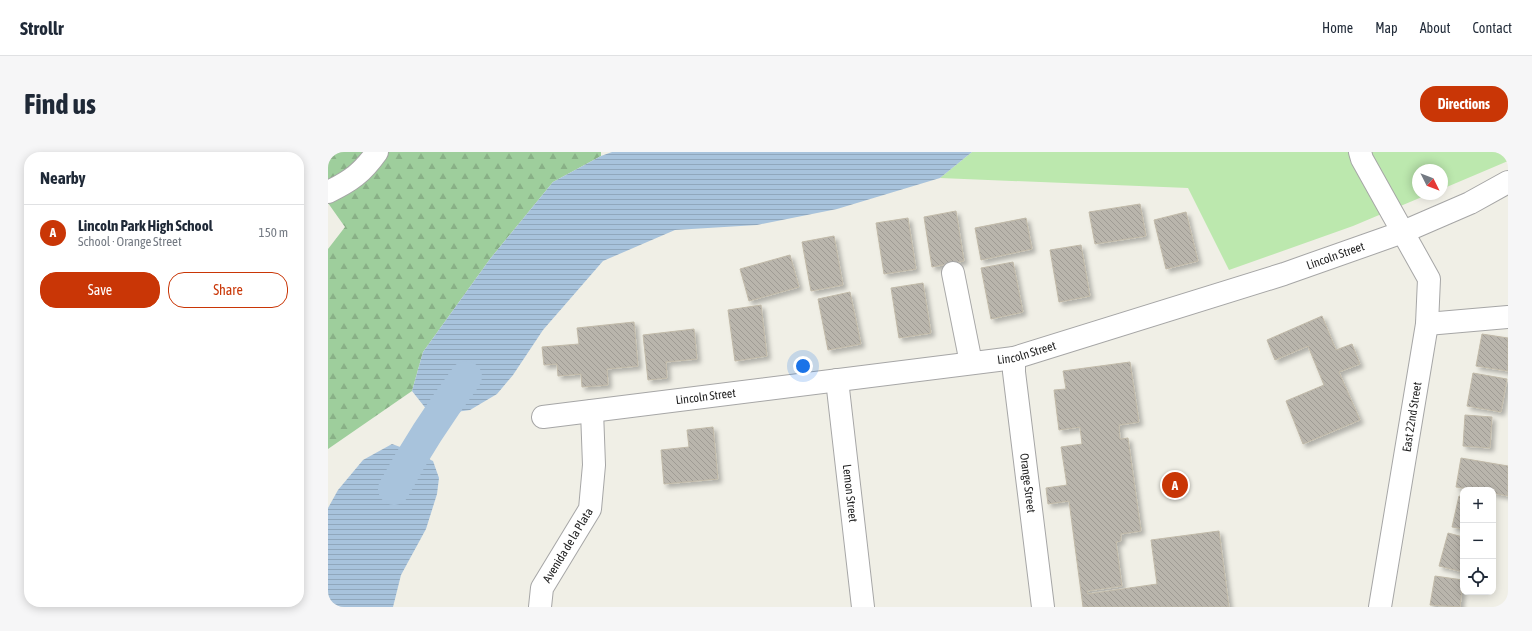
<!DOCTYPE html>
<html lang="en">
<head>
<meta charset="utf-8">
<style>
  :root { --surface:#fff; --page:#f6f6f7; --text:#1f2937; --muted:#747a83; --line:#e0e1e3; --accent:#c93606 }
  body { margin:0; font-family:"Asap Condensed",sans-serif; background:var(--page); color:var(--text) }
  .controls { position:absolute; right:12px; bottom:12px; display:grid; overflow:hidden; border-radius:8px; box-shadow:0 2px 10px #0003 }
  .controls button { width:36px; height:36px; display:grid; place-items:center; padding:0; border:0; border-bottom:1px solid var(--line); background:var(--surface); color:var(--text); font:20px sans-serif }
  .compass { position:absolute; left:1084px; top:12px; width:36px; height:36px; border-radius:50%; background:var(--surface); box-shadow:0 2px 10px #0003; rotate:132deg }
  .you { position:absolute; left:475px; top:214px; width:14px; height:14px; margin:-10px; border:3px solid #fff; border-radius:50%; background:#1a73e8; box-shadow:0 0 0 6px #1a73e833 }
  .badge { display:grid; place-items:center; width:26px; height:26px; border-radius:50%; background:var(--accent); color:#fff; font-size:13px; font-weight:700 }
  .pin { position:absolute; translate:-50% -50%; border:2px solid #fff; box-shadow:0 1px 4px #0006 }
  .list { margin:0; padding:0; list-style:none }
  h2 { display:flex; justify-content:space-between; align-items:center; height:52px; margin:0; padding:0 16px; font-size:17px }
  h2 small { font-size:13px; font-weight:400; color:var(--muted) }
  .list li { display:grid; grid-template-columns:26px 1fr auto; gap:12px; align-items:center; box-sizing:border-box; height:56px; padding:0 16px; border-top:1px solid var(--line) }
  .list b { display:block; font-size:15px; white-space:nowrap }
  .list p { margin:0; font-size:13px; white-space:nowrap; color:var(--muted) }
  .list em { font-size:13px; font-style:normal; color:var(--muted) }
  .actions { display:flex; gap:8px; padding:12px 16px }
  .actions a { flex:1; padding:9px 0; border:1px solid var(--accent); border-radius:16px; text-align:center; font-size:14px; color:var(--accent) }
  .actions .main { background:var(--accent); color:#fff }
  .icon { flex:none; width:22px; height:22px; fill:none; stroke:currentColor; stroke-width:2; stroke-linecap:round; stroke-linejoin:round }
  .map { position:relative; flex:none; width:1180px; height:455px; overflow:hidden; border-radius:16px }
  header { display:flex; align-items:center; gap:24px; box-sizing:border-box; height:56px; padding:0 20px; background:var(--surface); border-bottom:1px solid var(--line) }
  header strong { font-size:19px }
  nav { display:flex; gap:22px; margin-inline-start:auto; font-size:14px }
  .intro { display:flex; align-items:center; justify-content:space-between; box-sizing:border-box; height:96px; padding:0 24px }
  h1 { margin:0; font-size:28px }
  .button { padding:10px 18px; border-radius:16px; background:var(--accent); color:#fff; font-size:14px; font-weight:700 }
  main { display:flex; gap:24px; padding:0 24px }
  aside { flex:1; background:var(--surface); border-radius:16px; box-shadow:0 2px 10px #0003 }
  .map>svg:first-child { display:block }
  .grass { fill:#bce8ae }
  .forest { fill:url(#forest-firs) }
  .water { fill:url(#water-rules) }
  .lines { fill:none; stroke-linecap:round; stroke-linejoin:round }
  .river { stroke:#a8c3dc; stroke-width:32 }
  .building { fill:url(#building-back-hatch); stroke:#c1baa9; filter:url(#shadow) }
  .minor-casing { stroke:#a6a6a6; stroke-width:24 }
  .minor { stroke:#fff; stroke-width:22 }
  .labels { text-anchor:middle; stroke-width:4; stroke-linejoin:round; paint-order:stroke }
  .street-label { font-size:12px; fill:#1f1f1f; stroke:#fff }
</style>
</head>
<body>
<header>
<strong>Strollr</strong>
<nav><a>Home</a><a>Map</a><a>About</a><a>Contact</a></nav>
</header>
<div class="intro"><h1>Find us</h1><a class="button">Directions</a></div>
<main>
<aside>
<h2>Nearby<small></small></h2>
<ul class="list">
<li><span class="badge">A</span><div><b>Lincoln Park High School</b><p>School · Orange Street</p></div><em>150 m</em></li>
</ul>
<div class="actions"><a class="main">Save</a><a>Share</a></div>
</aside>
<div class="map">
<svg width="1180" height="455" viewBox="0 0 1180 455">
  <defs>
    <pattern id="forest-firs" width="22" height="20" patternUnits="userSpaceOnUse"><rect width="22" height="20" fill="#9ece9c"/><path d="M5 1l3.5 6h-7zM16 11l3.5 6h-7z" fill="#88b086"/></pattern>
    <pattern id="water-rules" width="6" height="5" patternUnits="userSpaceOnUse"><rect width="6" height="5" fill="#a8c3dc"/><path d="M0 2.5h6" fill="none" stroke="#90a7bc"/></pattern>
    <pattern id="building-back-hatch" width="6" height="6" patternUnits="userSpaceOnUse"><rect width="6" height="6" fill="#b9b5ac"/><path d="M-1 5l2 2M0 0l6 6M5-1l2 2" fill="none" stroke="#9f9b94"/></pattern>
    <filter id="shadow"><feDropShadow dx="3.5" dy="3.5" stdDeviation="2" flood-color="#0004"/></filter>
  </defs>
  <rect width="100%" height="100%" fill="#f0efe6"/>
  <path class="grass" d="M644,0H1180V9L1114,37V18H1090V42H1101L1025,74L901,118L860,36L612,26Z"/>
  <path class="forest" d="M0,0H273V4L225,30L162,107L95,200L84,239L0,297V97L17,75L0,51Z"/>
  <g class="water">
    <path d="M284,0H644L612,26L509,57L429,73L347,78L275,109L215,178L185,223L169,242L142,258L121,261L99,258L84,239L95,200L162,107L225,30L273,4Z"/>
    <path d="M64,292L86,300L105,309L111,326L109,342L98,377L73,423L65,455H0V356L10,338L35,308Z"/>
  </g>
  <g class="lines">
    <path class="river" d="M66,337C87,298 111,261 138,225"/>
  </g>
  <g class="building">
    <path d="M812,52L818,84L767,92L761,60Z"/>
    <path d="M628,59L636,109L604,115L596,65Z"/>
    <path d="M858,60L870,109L838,117L826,68Z"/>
    <path d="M580,66L588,117L556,122L548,71Z"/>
    <path d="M698,66L704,97L653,108L647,76Z"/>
    <path d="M506,84L515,133L483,139L474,90Z"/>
    <path d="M753,93L762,144L731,150L722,98Z"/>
    <path d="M462,103L471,135L421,149L412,117Z"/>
    <path d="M685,110L695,160L663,167L653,116Z"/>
    <path d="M595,131L603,181L571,186L563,136Z"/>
    <path d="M522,140L533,192L500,198L490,147Z"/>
    <path d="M433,153L439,204L407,209L400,158Z"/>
    <path d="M994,164L1008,198L1024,192L1032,212L1011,220L1032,268L975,292L958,249L996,233L980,194L947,208L939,188Z"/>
    <path d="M306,170L310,214L279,217L280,233L254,235L253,222L230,224L229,212L216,213L214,195L251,192L249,176Z"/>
    <path d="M366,177L369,207L338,210L339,226L320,228L315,183Z"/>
    <path d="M1154,182L1180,186V219L1148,214Z"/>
    <path d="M802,210L811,270L791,273L792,287L800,286L813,379L793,382V389L788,390L794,434L759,439L760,442L829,432L823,388L891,379L901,455H755L741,349L720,352L718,336L739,333L733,295L754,292L752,275L731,278L726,238L738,237L735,219Z"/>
    <path d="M1145,221L1179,227L1173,260L1139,254Z"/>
    <path d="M1137,263L1164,265L1162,296L1135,294Z"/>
    <path d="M385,275L390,327L336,332L333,298L361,295L359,278Z"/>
    <path d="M1133,306L1180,314V344L1165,341V338H1147L1128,335Z"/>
    <path d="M1131,344L1135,345V377L1124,375Z"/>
    <path d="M1120,381L1135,385V420L1111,414Z"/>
    <path d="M1107,424L1135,428L1132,455L1102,453Z"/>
  </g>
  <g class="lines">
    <g class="minor-casing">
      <g id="minor">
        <path d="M1032,0L1034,7L1101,127L1099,172L1052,455"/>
        <path d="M0,40C23,29 34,21 49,0"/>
        <path d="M625,121L643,211"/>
        <path d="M1099,172L1180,165"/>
        <path id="s1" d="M686,206V220L715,455"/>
        <path id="s2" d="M509,228L535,455"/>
        <path id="s3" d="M215,265L686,206L956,122L1075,80L1142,51L1180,30"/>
        <path id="s4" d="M212,455L214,436L262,357L266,313L264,259"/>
      </g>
    </g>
    <use href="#minor" class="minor"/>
  </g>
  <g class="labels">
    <g class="street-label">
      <text dy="4" stroke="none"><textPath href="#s3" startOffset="812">Lincoln Street</textPath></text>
      <text dy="4" stroke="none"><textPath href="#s3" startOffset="488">Lincoln Street</textPath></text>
      <text dy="4" stroke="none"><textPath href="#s3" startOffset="164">Lincoln Street</textPath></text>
      <text transform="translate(1084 265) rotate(-81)" y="4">East 22nd Street</text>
      <text dy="4" stroke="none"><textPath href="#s1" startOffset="126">Orange Street</textPath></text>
      <text dy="4" stroke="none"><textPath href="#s2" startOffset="114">Lemon Street</textPath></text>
      <text dy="4" stroke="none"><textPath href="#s4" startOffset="69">Avenida de la Plata</textPath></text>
    </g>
  </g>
</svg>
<div class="controls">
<button>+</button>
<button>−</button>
<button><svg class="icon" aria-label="locate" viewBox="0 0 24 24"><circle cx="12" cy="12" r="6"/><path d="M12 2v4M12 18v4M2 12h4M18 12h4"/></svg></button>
</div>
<svg class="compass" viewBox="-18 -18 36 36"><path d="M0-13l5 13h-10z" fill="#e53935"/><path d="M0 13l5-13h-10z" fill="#747a83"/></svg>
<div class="you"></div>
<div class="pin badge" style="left:847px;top:333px">A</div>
</div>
</main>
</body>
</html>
